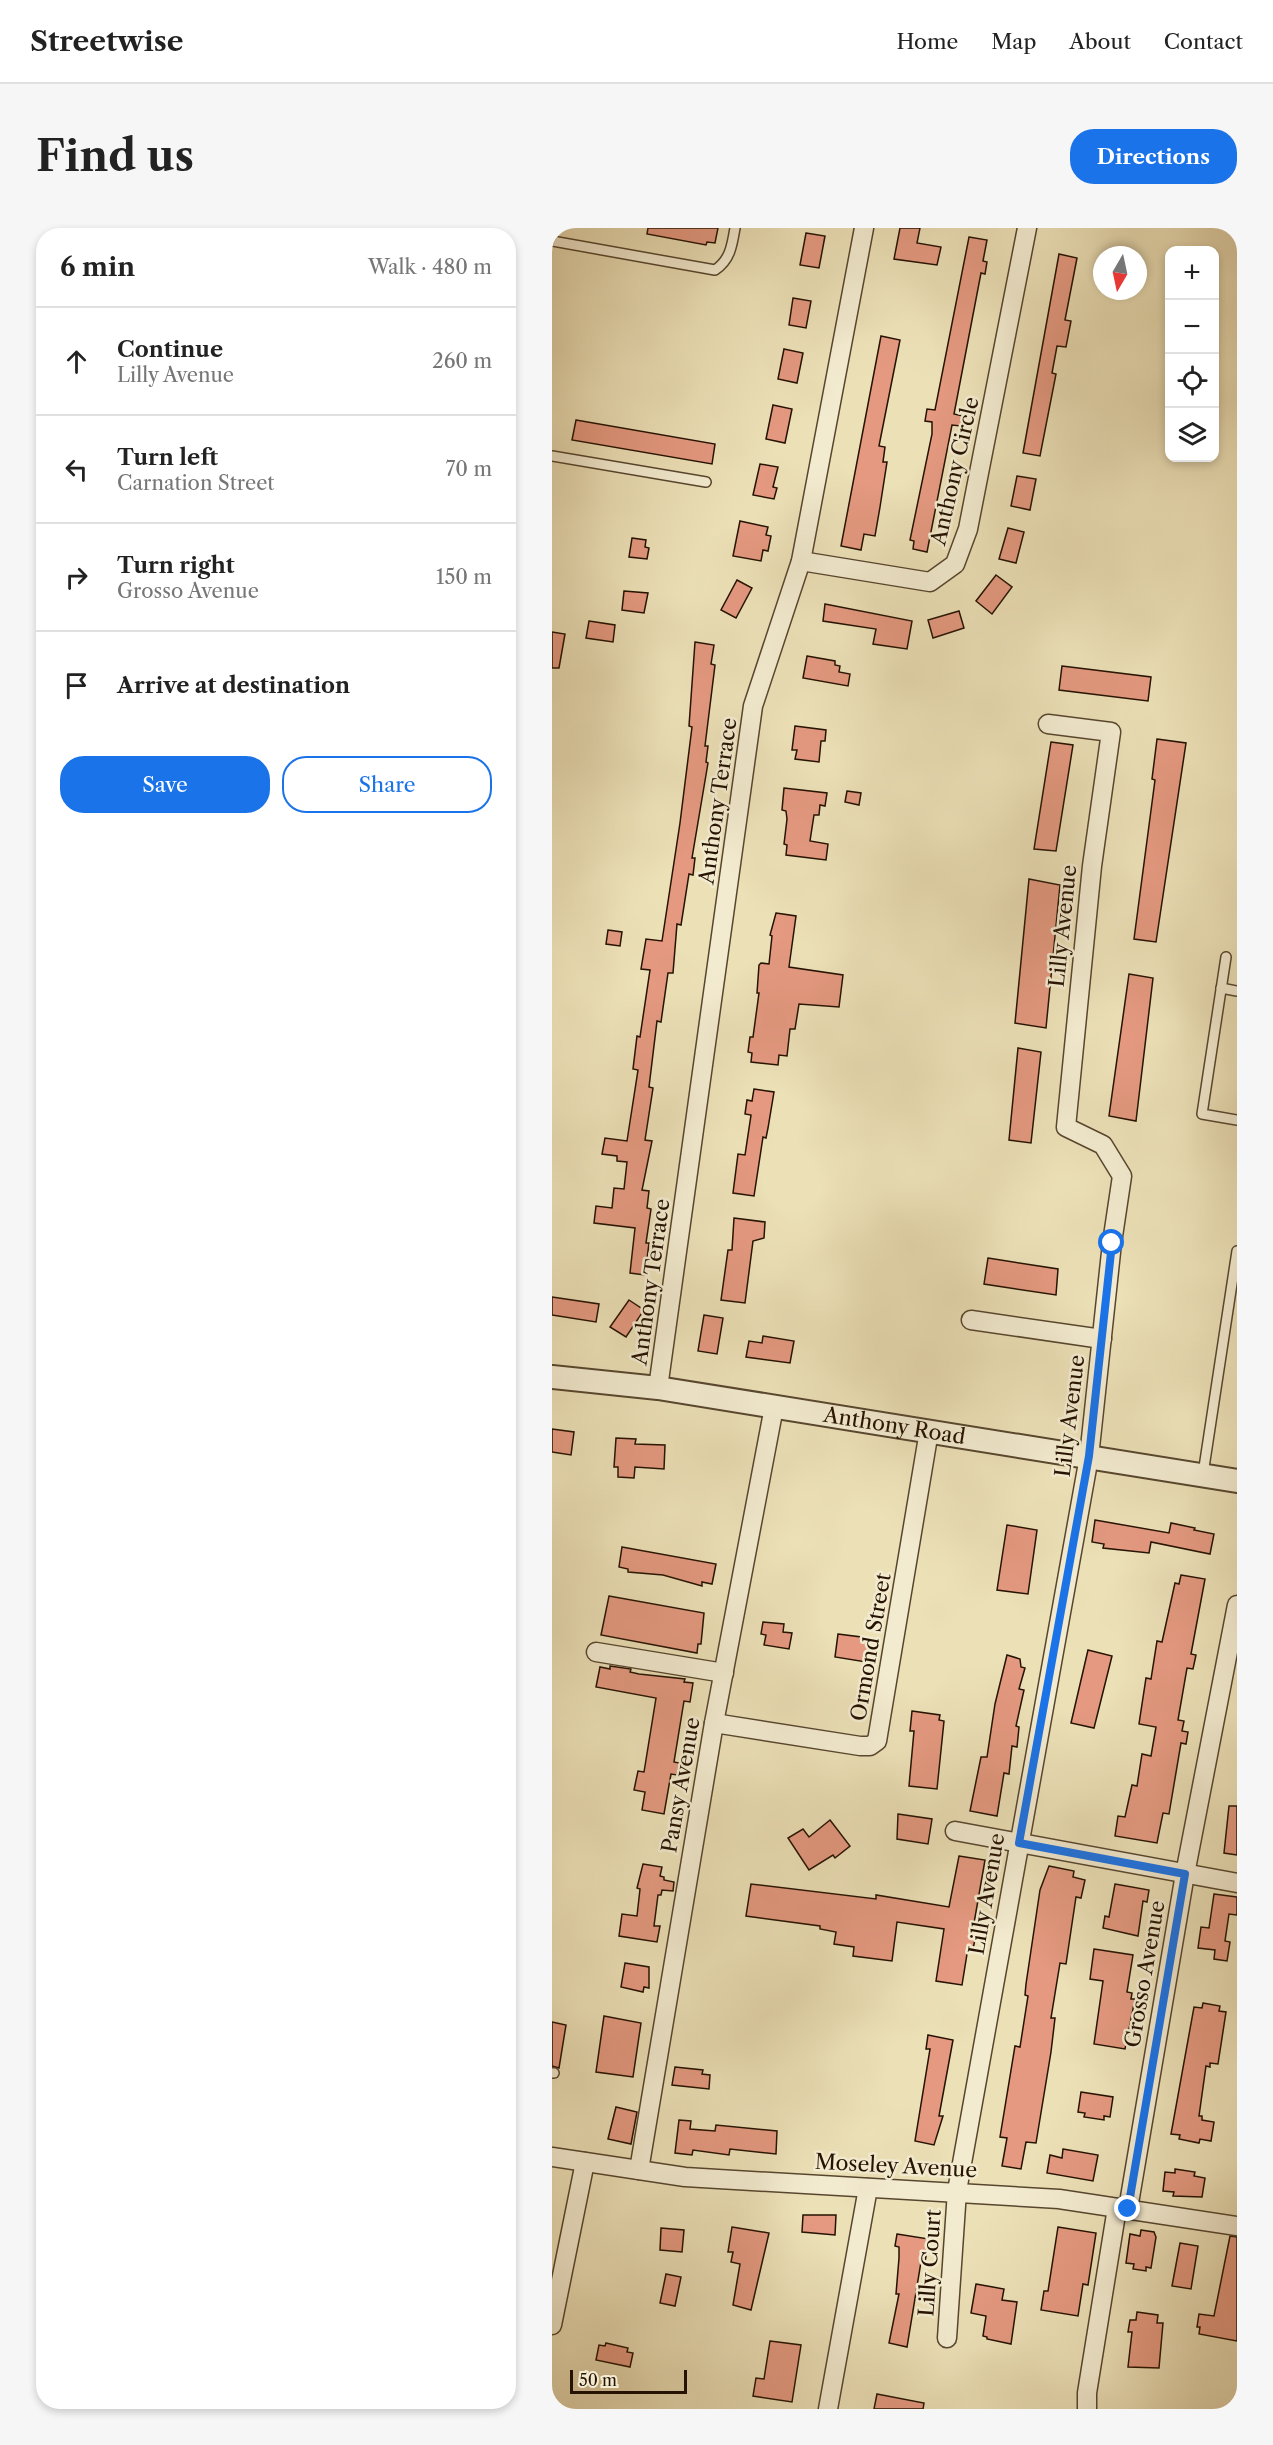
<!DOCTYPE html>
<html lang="en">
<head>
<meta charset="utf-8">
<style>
  :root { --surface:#fff; --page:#f6f6f6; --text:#222; --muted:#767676; --line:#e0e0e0; --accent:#1a73e8 }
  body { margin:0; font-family:"Libre Caslon Text",serif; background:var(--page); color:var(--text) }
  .controls { position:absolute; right:18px; top:18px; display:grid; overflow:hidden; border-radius:12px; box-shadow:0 3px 9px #0003 }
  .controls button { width:54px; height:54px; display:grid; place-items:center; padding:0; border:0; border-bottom:2px solid var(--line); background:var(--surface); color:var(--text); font:30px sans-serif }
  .compass { position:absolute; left:541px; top:18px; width:54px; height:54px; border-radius:50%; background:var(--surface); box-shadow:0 3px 9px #0003; rotate:189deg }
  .scale { position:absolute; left:18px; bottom:15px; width:117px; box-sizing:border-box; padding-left:6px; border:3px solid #251201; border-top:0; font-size:16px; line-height:21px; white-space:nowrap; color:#251201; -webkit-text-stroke:4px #f3ebd0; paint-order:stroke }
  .stop { position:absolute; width:18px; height:18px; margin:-14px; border:4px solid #1a73e8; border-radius:50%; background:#fff }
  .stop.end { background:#1a73e8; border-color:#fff; box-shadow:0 2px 6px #0008 }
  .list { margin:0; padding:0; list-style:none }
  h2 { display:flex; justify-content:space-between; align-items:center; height:78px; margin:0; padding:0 24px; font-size:26px }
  h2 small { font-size:20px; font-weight:400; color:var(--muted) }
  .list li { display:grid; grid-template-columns:39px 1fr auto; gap:18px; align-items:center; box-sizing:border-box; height:108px; padding:0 24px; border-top:2px solid var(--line) }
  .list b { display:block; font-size:22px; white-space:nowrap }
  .list p { margin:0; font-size:20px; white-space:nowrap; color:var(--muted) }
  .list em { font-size:20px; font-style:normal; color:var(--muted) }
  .actions { display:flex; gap:12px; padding:18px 24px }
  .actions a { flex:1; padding:14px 0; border:2px solid var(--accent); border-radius:24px; text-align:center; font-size:21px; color:var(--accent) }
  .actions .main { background:var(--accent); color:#fff }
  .icon { flex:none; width:33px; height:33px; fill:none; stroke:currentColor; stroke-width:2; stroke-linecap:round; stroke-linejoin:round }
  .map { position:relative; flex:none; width:685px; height:2181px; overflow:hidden; border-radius:24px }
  header { display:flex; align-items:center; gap:36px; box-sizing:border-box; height:84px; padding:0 30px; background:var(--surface); border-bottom:2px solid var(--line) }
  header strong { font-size:28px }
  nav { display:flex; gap:33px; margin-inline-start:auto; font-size:21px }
  .intro { display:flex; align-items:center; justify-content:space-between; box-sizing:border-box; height:144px; padding:0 36px }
  h1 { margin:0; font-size:42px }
  .button { padding:15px 27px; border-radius:24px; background:var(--accent); color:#fff; font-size:21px; font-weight:700 }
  main { display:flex; gap:36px; padding:0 36px }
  aside { flex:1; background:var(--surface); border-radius:24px; box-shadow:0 3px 9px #0003 }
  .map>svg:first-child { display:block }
  .building { fill:#e49980; stroke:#251201; stroke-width:1.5 }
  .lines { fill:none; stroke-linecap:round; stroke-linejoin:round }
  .service-casing { stroke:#57462e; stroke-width:12 }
  .minor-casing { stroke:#57462e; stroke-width:21 }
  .tertiary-casing { stroke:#57462e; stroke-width:26 }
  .service { stroke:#f3ebd0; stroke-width:9 }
  .minor { stroke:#f3ebd0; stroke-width:18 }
  .tertiary { stroke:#f3ebd0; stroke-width:22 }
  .route { stroke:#1a73e8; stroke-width:8 }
  .labels { text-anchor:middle; stroke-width:5; stroke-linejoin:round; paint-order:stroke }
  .street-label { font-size:21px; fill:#251201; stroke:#f3ebd0 }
</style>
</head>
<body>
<header>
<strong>Streetwise</strong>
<nav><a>Home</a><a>Map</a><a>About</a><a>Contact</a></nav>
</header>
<div class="intro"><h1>Find us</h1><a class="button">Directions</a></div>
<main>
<aside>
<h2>6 min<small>Walk · 480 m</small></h2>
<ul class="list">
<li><svg class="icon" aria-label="ahead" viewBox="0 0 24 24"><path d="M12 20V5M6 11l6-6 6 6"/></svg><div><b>Continue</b><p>Lilly Avenue</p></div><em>260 m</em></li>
<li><svg class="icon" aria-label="left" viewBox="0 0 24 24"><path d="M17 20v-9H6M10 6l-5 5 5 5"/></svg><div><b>Turn left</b><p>Carnation Street</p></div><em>70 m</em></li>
<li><svg class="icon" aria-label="right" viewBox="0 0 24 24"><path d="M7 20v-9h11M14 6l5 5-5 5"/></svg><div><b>Turn right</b><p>Grosso Avenue</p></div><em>150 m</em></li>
<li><svg class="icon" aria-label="arrive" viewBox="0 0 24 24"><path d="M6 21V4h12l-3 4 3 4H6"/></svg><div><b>Arrive at destination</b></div></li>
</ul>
<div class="actions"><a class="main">Save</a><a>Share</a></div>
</aside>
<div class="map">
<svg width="685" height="2181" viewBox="0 0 685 2181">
  <rect width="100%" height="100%" fill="#ece0b7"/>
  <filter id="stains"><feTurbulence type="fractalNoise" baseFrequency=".00333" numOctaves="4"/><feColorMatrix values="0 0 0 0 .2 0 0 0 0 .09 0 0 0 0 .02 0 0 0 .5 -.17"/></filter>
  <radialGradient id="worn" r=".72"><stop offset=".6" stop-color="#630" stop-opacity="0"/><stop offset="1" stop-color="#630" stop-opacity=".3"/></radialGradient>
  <g class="building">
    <path d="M96,0H166L163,15L155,14L154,17L95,6Z"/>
    <path d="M348,0H368L365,15L389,19L385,37L342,31Z"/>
    <path d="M254,5L273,8L267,40L248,37Z"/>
    <path d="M417,9L435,12L431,33L435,34L433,46L429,45L402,186L411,188L409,198L400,197L375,324L361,321L362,313L358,312L380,206V194L373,193L375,181L383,182Z"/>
    <path d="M507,26L525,30L513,92L519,93L514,119L505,118L500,145L504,146L488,228L471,225Z"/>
    <path d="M241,70L259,73L254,100L237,97Z"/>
    <path d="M329,108L348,112L327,218L333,219L331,234H335L328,279L323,308L312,306L309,322L289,318Z"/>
    <path d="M232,121L251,125L245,155L226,151Z"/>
    <path d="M221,177L240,181L233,215L214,211Z"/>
    <path d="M24,192L163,216L160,236L20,212Z"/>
    <path d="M208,236L226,239L221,259L225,260L222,271L201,267Z"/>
    <path d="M465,248L484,251L478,282L459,278Z"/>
    <path d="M188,293L216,299L214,307L219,308L216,323L211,322L209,333L181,328Z"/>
    <path d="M456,300L472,304L464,335L447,331Z"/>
    <path d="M80,310L94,312L93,319L97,320L95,331L77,329Z"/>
    <path d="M444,347L460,359L440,386L424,373Z"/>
    <path d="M185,352L200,360L184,390L169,382Z"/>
    <path d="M72,363L96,365L92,385L70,382Z"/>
    <path d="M273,376L360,393L355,421L321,416L324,401L271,393Z"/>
    <path d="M407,383L412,400L381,410L376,392Z"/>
    <path d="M37,393L63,397L61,414L34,410Z"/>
    <path d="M0,404L13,406L7,440H0Z"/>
    <path d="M143,414L162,417L159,436L163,437L153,518H156L154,534L156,535L140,630H143L141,647L137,646L129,697L125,696L121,745H116L109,794L105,793L97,859L101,860L93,912L100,913L90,962L97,963L95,980L99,981L94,1015H97L93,1047L78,1045L83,1000L42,995L44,978L60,980L62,960L72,961L75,934L65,933V928L50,926L53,910L75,913L86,842L81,841L85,808L88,809L98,742L89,741L94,711L110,713L128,595L140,499L137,498Z"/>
    <path d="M255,428L283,433V437L288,438L287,444L298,446L296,458L251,450Z"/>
    <path d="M510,438L599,449L596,473L507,462Z"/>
    <path d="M243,498L274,502L273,513H269L267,534L243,531L245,522H240Z"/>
    <path d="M605,511L634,515L604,714L582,711L603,552L600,551Z"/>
    <path d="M499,514L521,517L504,623L482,621Z"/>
    <path d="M232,560L275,565L273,578L268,577L267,587H262L258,613L276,616L274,632L234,627L235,617L232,616L235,591L234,583L230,582Z"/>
    <path d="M295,563L309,565L307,577L293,574Z"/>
    <path d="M477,651L508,657L494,800L463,795Z"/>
    <path d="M224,685L244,688L237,739L291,747L287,779L247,776L243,801H238L235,828L227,827L226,837L199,834L200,825L196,824L198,809H201L207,765H205L207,737L209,735L217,736L220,708L218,707Z"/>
    <path d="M56,702L70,704L68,718L54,716Z"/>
    <path d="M577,746L601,750L584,893L557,888Z"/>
    <path d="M466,820L489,824L479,915L457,912Z"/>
    <path d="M202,861L222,864L216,900L214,910L211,909L202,968L181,965L186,926L193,927L199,887L193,886L195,872L200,873Z"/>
    <path d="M182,990L213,994L212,1010L201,1013L193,1075L169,1072L176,1022H180Z"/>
    <path d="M436,1030L506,1041L504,1067L432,1056Z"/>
    <path d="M0,1069L47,1076L44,1094L0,1087Z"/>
    <path d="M77,1072L92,1082L74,1109L58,1099Z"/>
    <path d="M152,1087L171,1090L165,1126L146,1123Z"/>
    <path d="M211,1108L242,1113L238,1135L194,1129L197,1113L210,1115Z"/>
    <path d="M0,1201L22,1204L19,1227L0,1224Z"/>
    <path d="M64,1210L84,1211L83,1216L113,1217L112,1241L83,1239L82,1250L66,1249V1239H62Z"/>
    <path d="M543,1292L617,1305L619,1295L643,1300L642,1302L662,1306L658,1326L599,1314L597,1325L551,1320L552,1316L540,1314Z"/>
    <path d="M455,1297L485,1302L476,1366L445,1362Z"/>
    <path d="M70,1319L164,1336L160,1356L150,1354V1358L111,1347L76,1344V1341L67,1339Z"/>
    <path d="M629,1347L653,1351L639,1426L644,1427L641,1441L635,1440L626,1492L632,1493L630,1503L636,1504L634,1516L629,1515L617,1586L611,1585L605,1615L563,1608L566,1588L573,1589L580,1557L585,1558L590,1526L599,1528L604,1499L587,1496L594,1450L599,1451L605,1413L610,1414L623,1355L627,1356Z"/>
    <path d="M57,1368L152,1385L149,1416H146L145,1425L49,1407Z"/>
    <path d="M211,1394L232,1396L231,1404L240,1405L237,1421L212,1417L214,1407L209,1406Z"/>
    <path d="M286,1406L317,1410L314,1434L283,1429Z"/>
    <path d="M536,1422L560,1428L542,1500L519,1495Z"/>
    <path d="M455,1427L468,1431L469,1439L473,1440L467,1461L472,1462L464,1498L467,1499L465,1519L460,1518L457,1546L452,1545L445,1588L418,1583L429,1529H435L443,1476Z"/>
    <path d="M58,1438L79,1441L78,1444L87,1446L133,1451L132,1454L141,1455L138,1474L132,1473L122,1534L127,1535L125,1547L119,1546L112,1586L90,1582L93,1564L82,1562L86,1543L92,1544L104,1470L44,1459L48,1439L58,1441Z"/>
    <path d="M360,1483L388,1487L387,1492L392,1493L385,1561L357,1558L362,1503H358Z"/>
    <path d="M677,1578H685V1627L672,1625Z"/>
    <path d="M346,1586L380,1591L376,1616L345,1611Z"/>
    <path d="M278,1592L298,1618L283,1630L281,1627L257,1642L236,1610L251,1601L257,1609Z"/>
    <path d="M407,1628L433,1632L421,1701L425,1702L421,1721L416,1720L410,1757L384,1753L392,1701L345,1694L340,1733L301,1728L302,1719L282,1716L284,1704L268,1701V1698L194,1688L199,1656L324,1671V1667L397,1679Z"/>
    <path d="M91,1636L110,1639L108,1648L112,1649V1652L122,1654L121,1663L110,1662L109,1667H106L102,1698H108L105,1714L67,1708L70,1686L85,1688L88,1661L85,1660Z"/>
    <path d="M497,1638L522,1643L521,1649L533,1652L529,1670L524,1669L514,1736L508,1735L499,1790H503L499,1824L484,1915L474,1914L469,1941L450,1938L455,1910L448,1909L463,1818L468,1819L476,1768L473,1767L474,1756L488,1662Z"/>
    <path d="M563,1656L597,1662L595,1674L591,1673L586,1708L551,1700L553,1688L557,1689Z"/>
    <path d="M662,1666L685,1669V1687L677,1686L673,1713L678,1714L675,1733L662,1731L663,1722L646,1720L649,1699L657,1700Z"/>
    <path d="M542,1721L581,1727L575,1764L580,1765L579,1771H583L573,1821L542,1816L551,1753L538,1751Z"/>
    <path d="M73,1735L97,1739V1760L92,1759L91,1764L69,1759Z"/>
    <path d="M651,1775L668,1778L667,1783L674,1784L666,1836L658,1835V1839L654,1838L647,1888H650V1892L662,1894L659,1913L648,1911L647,1915L627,1911L628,1907L619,1906L642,1779L650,1780Z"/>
    <path d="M52,1788L89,1795L81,1849L44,1844Z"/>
    <path d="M0,1794L14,1797L7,1840L0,1838Z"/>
    <path d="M376,1807L401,1812L387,1888H391L382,1917L363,1913L378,1821H374Z"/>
    <path d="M123,1839L151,1842L150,1846L158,1847L157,1861L120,1857Z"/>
    <path d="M529,1864L561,1869L558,1889L552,1888V1892L532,1889L533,1885L526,1884Z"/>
    <path d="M64,1879L85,1884L79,1916L56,1911Z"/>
    <path d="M127,1892L139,1893L138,1901L163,1903L164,1897L225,1903L224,1926L178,1921L177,1927L141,1922L140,1927L123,1925Z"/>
    <path d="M511,1921L546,1927L541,1953L495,1945L498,1927L510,1930Z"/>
    <path d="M623,1941L643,1944L642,1948L653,1950L650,1969L621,1968L622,1964L611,1963L613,1944L623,1945Z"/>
    <path d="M251,1987H284L283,2007L250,2004Z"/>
    <path d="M180,1999L217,2005L199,2082L181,2077L188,2036L179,2034L181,2024H176Z"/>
    <path d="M506,1999L544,2005L536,2057L531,2056L526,2088L489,2082L492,2063H496Z"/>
    <path d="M109,2000L132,2002L130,2024L108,2022Z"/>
    <path d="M589,2002L602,2004L604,2009L599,2040L594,2039V2043L581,2041L582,2036L574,2035L578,2006L588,2008Z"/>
    <path d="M345,2006L377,2011L373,2034H369L355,2119L337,2115L347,2066H344L347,2030V2019L343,2018Z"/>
    <path d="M678,2008L685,2009V2113L647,2106L648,2099H645L647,2086L662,2088Z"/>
    <path d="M628,2015L646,2018L639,2061L620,2058Z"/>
    <path d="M114,2046L129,2049L123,2078L108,2075Z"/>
    <path d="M424,2056L452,2061L450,2072L465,2074L459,2116L435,2111V2109L431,2108L434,2088L419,2085Z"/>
    <path d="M585,2084L606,2087L605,2095H611L607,2140L576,2139L580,2104H576L578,2092H584Z"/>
    <path d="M218,2113L249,2117L240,2174L201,2168L204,2150L212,2151Z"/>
    <path d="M54,2115L76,2120L75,2124L81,2125L78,2139L44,2132L47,2117L53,2118Z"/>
    <path d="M325,2166L372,2175L371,2181H322Z"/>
  </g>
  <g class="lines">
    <g class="service-casing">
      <g id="service">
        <path d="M0,13L163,42C178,32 180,18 183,0"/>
        <path d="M0,228L154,254"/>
        <path d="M674,729L650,886L685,892"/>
        <path d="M669,760L685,763"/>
        <path d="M651,1246L685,1023"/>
        <path d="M0,1845H2"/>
      </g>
    </g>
    <g class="minor-casing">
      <g id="minor">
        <path d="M249,333L378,354L403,336L416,301L475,0"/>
        <path d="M419,1092L550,1111"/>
        <path d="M106,1160L201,478L249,333L312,0"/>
        <path d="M44,1424L172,1445"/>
        <path d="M162,1495L308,1518H318L325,1513L377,1203"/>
        <path d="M403,1603L685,1655"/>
        <path d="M0,1929L133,1949L507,1971L685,1998"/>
        <path d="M87,1942L162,1495L222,1179"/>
        <path d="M576,1981L633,1646L685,1377"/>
        <path d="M0,2097L33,1934"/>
        <path d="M395,2110L405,1963L537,1229L560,1015L570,948L551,917L514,899L540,638L559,504L496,496"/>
        <path d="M276,2181L316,1960"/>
        <path d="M535,2181V2165L565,1980"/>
      </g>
    </g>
    <g class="tertiary-casing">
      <g id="tertiary">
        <path id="s1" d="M0,1149L106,1160L685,1253"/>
      </g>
    </g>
    <use href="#service" class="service"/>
    <use href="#minor" class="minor"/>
    <use href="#tertiary" class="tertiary"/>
  </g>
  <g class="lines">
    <path class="route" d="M560,1015L537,1228L467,1615L633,1646L576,1981"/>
  </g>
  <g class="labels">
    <g class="street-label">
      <text transform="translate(403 243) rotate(-77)" y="7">Anthony Circle</text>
      <text transform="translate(166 573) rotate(-82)" y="7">Anthony Terrace</text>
      <text transform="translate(511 698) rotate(-84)" y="7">Lilly Avenue</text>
      <text transform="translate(99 1054) rotate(-82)" y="7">Anthony Terrace</text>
      <text transform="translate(518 1188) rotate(-83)" y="7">Lilly Avenue</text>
      <text dy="7" stroke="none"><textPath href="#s1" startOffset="346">Anthony Road</textPath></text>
      <text transform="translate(319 1419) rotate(-80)" y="7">Ormond Street</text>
      <text transform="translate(129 1557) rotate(-80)" y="7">Pansy Avenue</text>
      <text transform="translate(435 1666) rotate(-80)" y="7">Lilly Avenue</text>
      <text transform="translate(593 1746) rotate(-80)" y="7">Grosso Avenue</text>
      <text transform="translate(344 1938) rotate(3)" y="7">Moseley Avenue</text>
      <text transform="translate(378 2035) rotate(-86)" y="7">Lilly Court</text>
    </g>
  </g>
  <rect width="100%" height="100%" filter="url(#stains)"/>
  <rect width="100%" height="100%" fill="url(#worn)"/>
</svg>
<div class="controls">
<button>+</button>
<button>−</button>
<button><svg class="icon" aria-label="locate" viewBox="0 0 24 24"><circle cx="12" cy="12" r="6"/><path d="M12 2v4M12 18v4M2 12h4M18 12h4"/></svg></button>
<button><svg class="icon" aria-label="layers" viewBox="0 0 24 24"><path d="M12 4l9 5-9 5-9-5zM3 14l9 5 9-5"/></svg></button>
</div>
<svg class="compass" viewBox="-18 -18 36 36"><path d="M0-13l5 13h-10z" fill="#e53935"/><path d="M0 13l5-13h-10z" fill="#767676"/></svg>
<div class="scale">50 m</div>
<div class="stop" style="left:560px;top:1015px"></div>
<div class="stop end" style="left:576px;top:1981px"></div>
</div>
</main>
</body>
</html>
